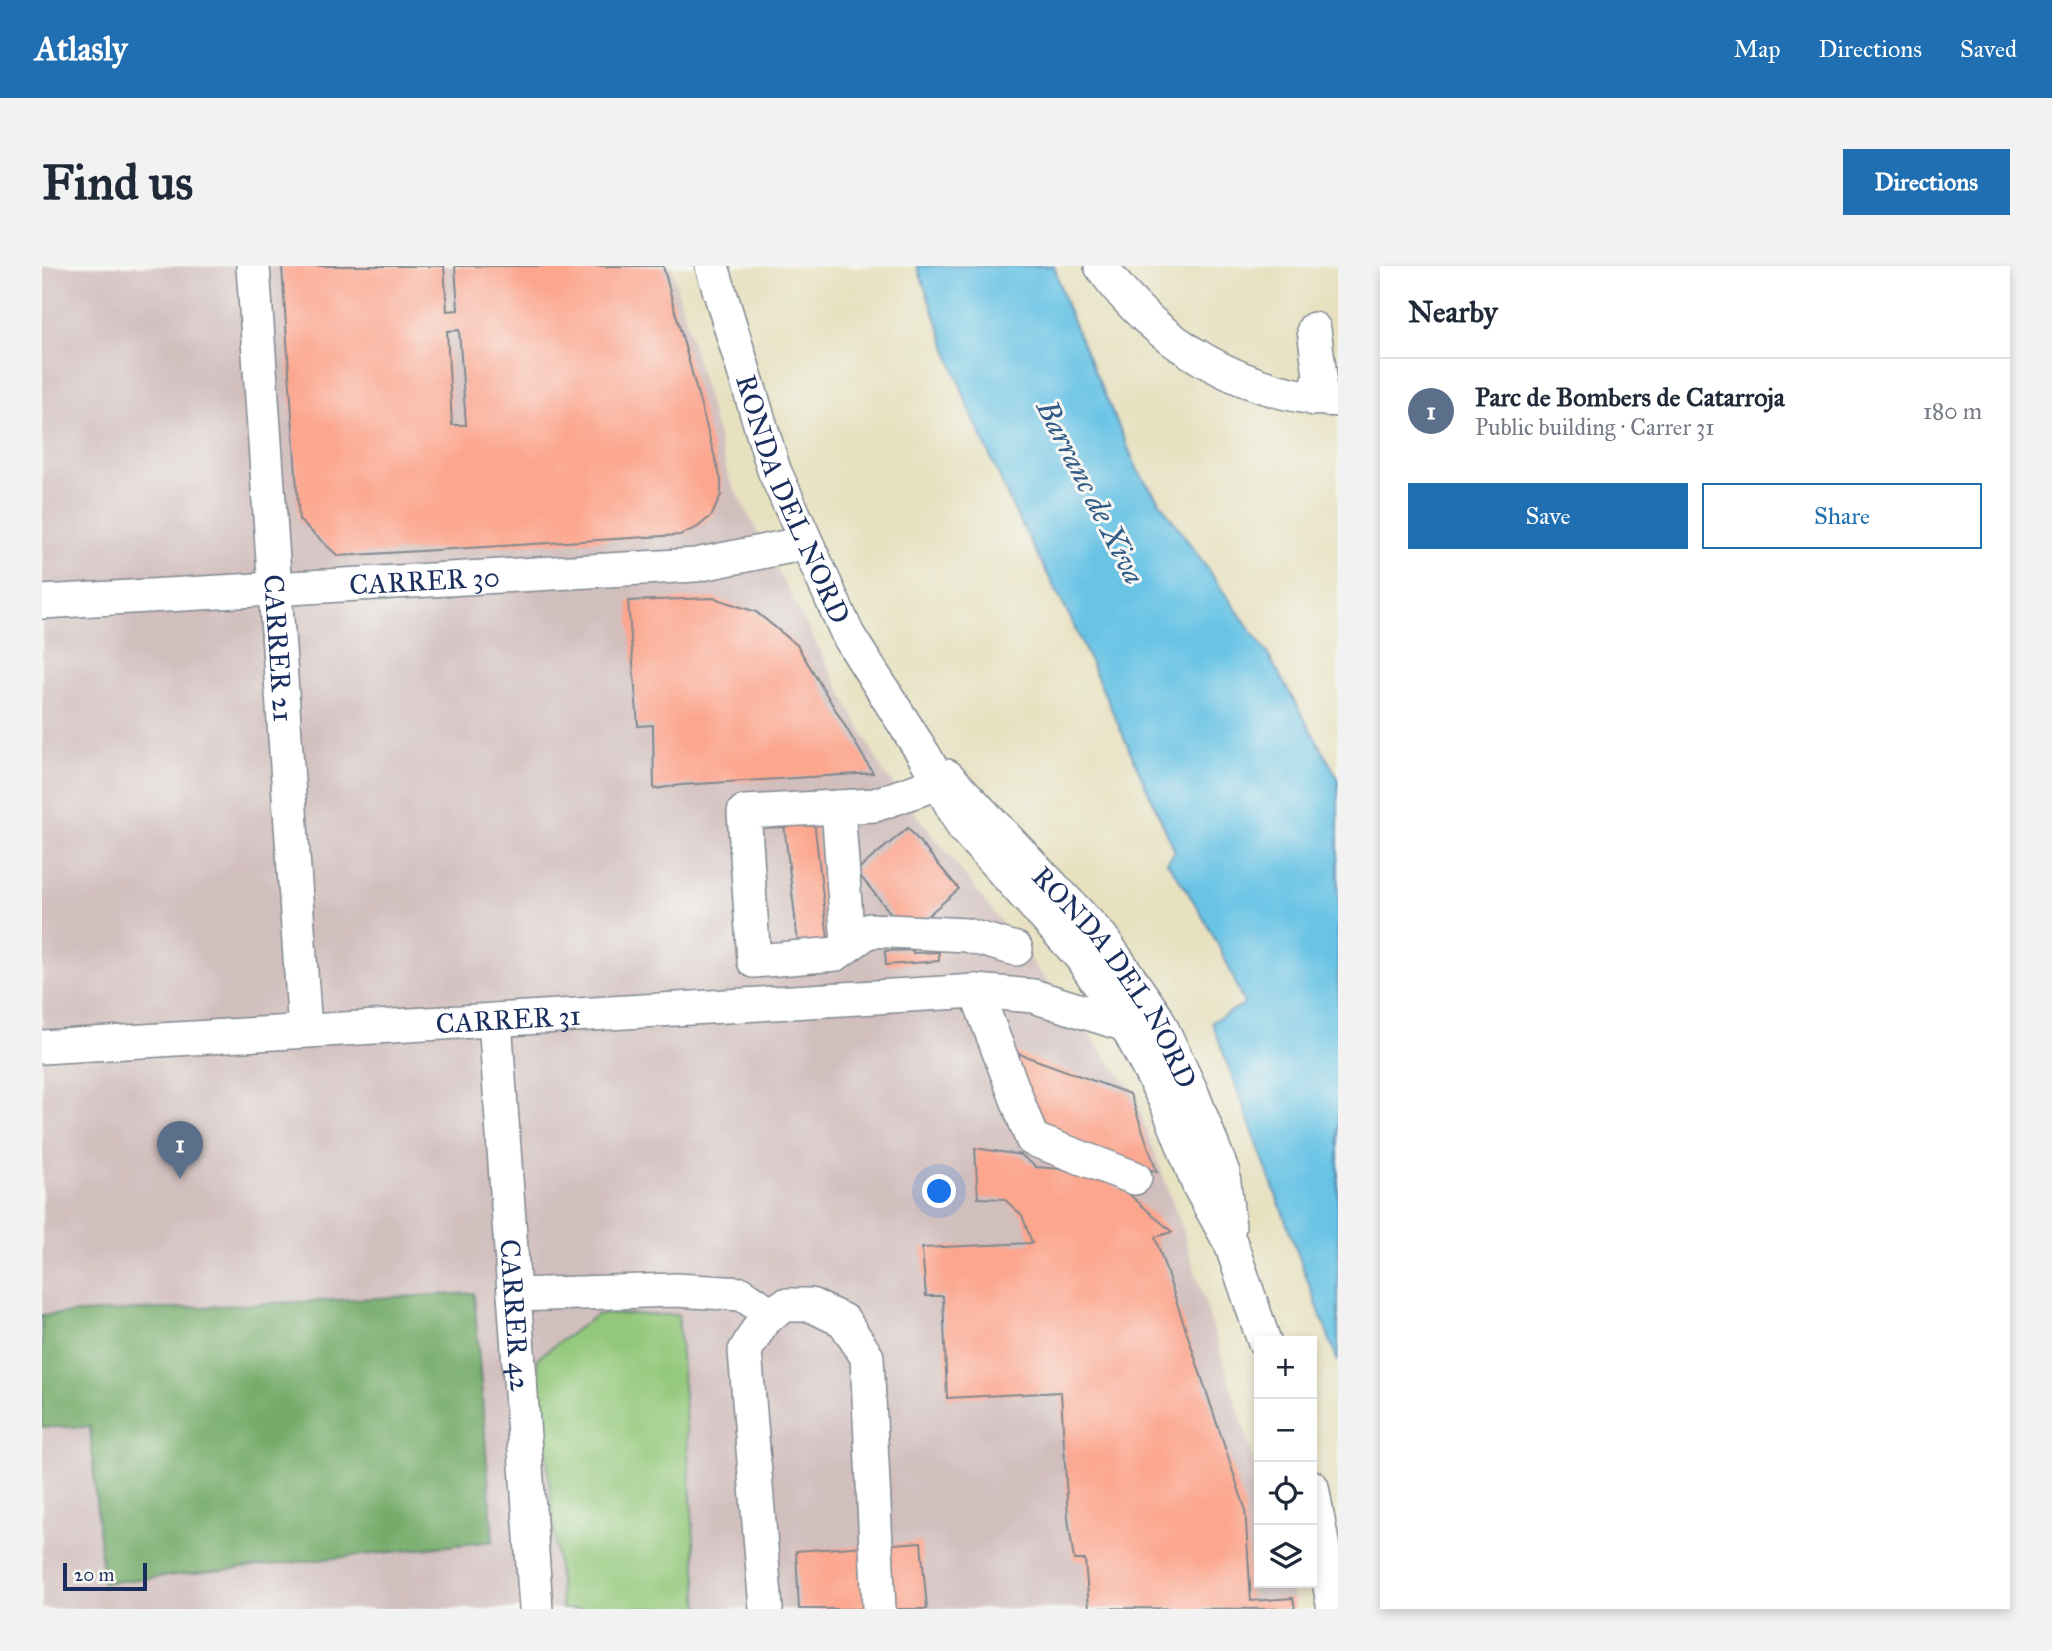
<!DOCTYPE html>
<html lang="en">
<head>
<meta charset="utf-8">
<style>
  :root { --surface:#fff; --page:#f2f2f3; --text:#1f2937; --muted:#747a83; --line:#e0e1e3; --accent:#1f6fb2 }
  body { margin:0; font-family:"IM FELL Great Primer",serif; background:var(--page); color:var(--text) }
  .controls { position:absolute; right:21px; bottom:21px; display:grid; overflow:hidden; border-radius:0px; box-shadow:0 4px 10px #0003 }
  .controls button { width:63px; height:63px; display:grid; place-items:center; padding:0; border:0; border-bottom:2px solid var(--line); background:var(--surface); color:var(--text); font:35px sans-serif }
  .scale { position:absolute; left:21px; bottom:18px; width:84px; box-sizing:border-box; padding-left:7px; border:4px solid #1b2f5e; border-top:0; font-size:19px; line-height:24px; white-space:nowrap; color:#1b2f5e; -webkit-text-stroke:5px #f6f6f2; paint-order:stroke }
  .you { position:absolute; left:898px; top:926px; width:24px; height:24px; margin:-18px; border:5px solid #fff; border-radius:50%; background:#1a73e8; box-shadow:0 0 0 10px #1a73e833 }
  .badge { display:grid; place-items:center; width:46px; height:46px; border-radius:50%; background:var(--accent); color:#fff; font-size:23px; font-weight:700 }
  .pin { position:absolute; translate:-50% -58px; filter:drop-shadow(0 2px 4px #0008) }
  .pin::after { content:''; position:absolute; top:37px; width:24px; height:21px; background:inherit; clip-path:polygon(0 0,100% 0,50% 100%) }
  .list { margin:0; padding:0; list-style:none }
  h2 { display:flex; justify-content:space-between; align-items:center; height:91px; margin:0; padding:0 28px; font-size:30px }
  h2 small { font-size:23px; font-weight:400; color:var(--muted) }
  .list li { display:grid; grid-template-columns:46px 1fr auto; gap:21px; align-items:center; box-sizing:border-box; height:105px; padding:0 28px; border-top:2px solid var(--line) }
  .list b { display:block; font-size:26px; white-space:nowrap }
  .list p { margin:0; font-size:23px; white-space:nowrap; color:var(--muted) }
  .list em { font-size:23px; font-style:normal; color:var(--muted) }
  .actions { display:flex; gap:14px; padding:21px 28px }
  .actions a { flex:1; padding:16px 0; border:2px solid var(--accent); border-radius:0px; text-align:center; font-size:24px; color:var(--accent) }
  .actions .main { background:var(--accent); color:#fff }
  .icon { flex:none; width:38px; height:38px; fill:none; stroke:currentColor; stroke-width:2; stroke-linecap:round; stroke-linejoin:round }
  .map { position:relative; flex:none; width:1296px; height:1343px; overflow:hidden; border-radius:0px }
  header { display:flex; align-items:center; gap:42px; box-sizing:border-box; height:98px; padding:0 35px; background:var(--accent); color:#fff }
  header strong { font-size:33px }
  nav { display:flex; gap:38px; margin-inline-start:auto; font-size:24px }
  .intro { display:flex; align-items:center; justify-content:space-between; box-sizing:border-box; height:168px; padding:0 42px }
  h1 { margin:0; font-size:49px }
  .button { padding:18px 32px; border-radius:0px; background:var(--accent); color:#fff; font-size:24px; font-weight:700 }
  main { display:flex; gap:42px; padding:0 42px }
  aside { flex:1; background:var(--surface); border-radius:0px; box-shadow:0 4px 10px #0003 }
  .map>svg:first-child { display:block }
  .industrial { fill:#d1bfbe }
  .green { fill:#93c87a; stroke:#577c6c; stroke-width:2 }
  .forest { fill:#76ac6a; stroke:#486e64; stroke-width:2 }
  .water { fill:#67c3e5; stroke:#4179a2; stroke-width:2 }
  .building { fill:#fca68e; fill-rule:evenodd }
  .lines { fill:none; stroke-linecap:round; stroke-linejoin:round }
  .minor-casing { stroke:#81888f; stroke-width:36 }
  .minor { stroke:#fff; stroke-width:33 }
  .labels { text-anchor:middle; stroke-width:6; stroke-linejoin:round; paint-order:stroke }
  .street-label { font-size:28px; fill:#1b2f5e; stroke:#f6f6f2 }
  .water-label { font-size:30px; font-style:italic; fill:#325b86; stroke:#f6f6f2 }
</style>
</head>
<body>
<header>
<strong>Atlasly</strong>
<nav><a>Map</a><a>Directions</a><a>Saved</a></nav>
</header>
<div class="intro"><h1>Find us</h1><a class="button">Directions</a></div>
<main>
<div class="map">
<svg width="1296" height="1343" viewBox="0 0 1296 1343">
  <rect width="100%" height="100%" fill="#f6f6f2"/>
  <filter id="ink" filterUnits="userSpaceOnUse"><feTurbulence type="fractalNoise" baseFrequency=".0143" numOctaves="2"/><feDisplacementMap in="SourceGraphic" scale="14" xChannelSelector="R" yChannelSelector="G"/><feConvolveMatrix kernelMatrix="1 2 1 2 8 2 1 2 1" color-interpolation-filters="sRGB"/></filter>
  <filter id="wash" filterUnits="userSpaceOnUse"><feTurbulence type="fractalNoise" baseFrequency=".00686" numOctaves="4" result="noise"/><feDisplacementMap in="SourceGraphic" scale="28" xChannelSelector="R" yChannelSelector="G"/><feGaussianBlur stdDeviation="1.57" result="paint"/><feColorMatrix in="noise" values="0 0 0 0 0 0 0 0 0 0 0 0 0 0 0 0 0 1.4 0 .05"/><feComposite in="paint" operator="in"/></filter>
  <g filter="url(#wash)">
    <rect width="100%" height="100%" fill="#e7e1c0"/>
    <path class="industrial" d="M0,0H629L687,212L841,505L1090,824L1140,962L1217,1212V1317H1248L1253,1343H0Z"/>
    <path class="green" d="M556,1048L636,1049L657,1343H520L495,1092Z"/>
    <path class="forest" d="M432,1027L451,1275L61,1317L48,1161H0V1049Z"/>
    <path class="water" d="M875,0H1012L1025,42L1096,205L1225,387L1296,512V1096L1170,756L1202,738C1182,686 1158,640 1125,596L1133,585L1029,353L971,242L924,135Z"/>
    <g id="blocks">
      <g class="building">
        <path d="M240,0H402L405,45L416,44L413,0H621L679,214V229L670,249L656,261L638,269L296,290L257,254ZM417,64L424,159H410L405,65Z"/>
        <path d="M672,332L714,346L755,379L831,507L639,519L612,523L611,459L596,460L586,335Z"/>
        <path d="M772,554L787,682L757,685L742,558Z"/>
        <path d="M866,562L917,623L865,667L814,605Z"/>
        <path d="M871,684V687L897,686V695L844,699L843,685Z"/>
        <path d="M972,786L1088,828L1115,906L997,864Z"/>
        <path d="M933,882L979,889L994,901L1046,905L1087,928L1130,966L1113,971L1203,1242L1209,1335L1251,1332L1253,1343L1047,1342L1043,1294H1032L1026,1252L1019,1126L905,1132L901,1030H884L880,982L990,977L980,949L962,933L936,932Z"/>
        <path d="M879,1276L885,1343H757L754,1285Z"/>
      </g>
    </g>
  </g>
  <g filter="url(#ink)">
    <use href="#blocks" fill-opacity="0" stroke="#81888f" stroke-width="2"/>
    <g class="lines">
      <g class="minor-casing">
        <g id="minor">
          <path id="s1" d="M211,0L263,765"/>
          <path id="s2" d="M670,0L732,204L806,369L882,489L922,562L1039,691L1084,759L1125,838L1157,920L1189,978L1222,1075"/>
          <path d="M1059,0C1113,77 1202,130 1296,134"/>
          <path d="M1272,133L1278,110L1272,63"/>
          <path id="s3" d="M0,336L654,299L764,277"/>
          <path id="s4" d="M905,510L1060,672L1115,752L1150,827L1181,907L1187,961"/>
          <path d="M896,517L833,539L702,546L712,695L794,688L828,664L924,669L974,683"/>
          <path d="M796,541L806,679"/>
          <path d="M934,725L990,873L1093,912"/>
          <path id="s5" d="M453,754L494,1343"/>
          <path id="s6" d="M0,781L934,725L991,730L1084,759"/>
          <path d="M472,1029L634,1024L700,1028L729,1048"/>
          <path d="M1270,1221L1292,1343"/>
          <path d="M724,1343L703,1085L722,1053L743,1039H769L802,1055L825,1091L837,1343"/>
        </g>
      </g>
      <use href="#minor" class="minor"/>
    </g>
  </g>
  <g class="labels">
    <g class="street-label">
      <text dy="10" stroke="none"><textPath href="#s2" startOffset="247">RONDA DEL NORD</textPath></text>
      <text dy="10" stroke="none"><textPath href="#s3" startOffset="383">CARRER 30</textPath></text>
      <text dy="10" stroke="none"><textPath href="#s1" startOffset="383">CARRER 21</textPath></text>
      <text dy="10" stroke="none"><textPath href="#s4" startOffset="264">RONDA DEL NORD</textPath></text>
      <text dy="10" stroke="none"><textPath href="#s6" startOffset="467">CARRER 31</textPath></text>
      <text dy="10" stroke="none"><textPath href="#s5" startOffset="296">CARRER 42</textPath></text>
    </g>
    <g class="water-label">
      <text transform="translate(1049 226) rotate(63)" y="10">Barranc de Xiva</text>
    </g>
  </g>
</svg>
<div class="controls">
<button>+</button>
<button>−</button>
<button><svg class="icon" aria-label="locate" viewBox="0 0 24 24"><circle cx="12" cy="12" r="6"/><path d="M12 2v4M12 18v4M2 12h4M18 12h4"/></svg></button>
<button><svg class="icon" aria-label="layers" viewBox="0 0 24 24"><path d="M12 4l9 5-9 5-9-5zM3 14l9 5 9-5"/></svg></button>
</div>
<div class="scale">20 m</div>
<div class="you"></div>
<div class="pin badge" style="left:138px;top:913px;background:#5c6f8a">1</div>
</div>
<aside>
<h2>Nearby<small></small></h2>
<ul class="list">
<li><span class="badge" style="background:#5c6f8a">1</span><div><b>Parc de Bombers de Catarroja</b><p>Public building · Carrer 31</p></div><em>180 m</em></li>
</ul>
<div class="actions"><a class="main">Save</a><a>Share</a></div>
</aside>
</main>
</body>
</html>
